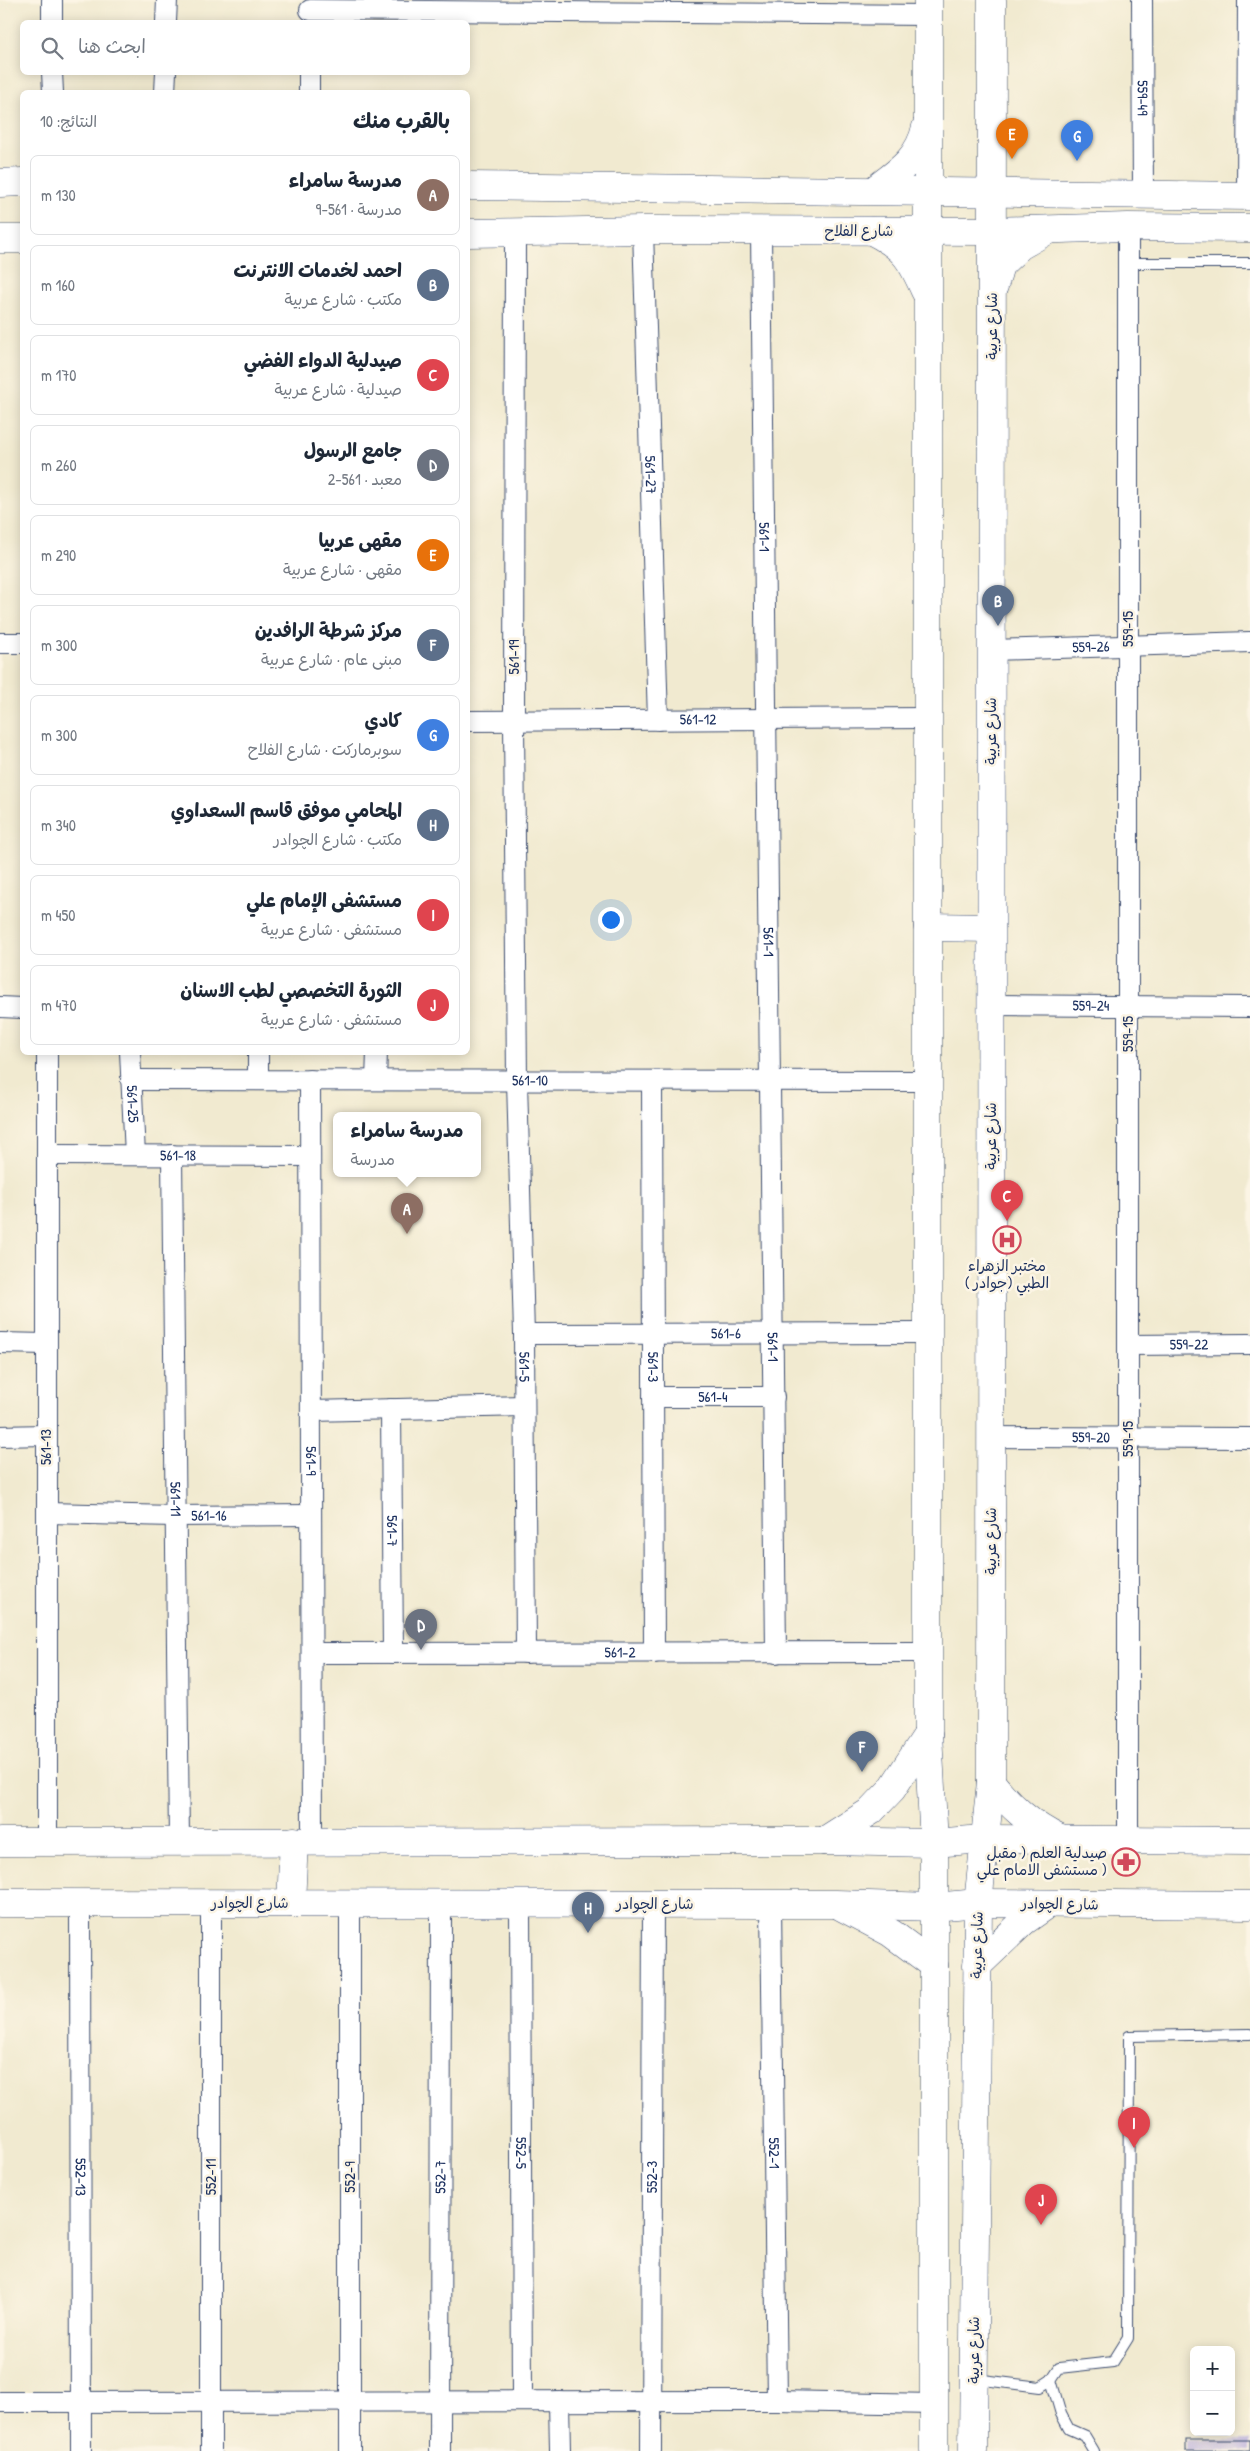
<!DOCTYPE html>
<html lang="ar">
<head>
<meta charset="utf-8">
<style>
  :root { --surface:#fff; --page:#f6f6f7; --text:#1f2937; --muted:#747a83; --line:#e0e1e3; --accent:#d1495b }
  body { margin:0; font-family:"Patrick Hand","Playpen Sans Arabic",sans-serif; background:var(--page); color:var(--text); direction:rtl }
  .controls { position:absolute; right:15px; bottom:15px; display:grid; overflow:hidden; border-radius:8px; box-shadow:0 2px 12px #0003 }
  .controls button { width:45px; height:45px; display:grid; place-items:center; padding:0; border:0; border-bottom:1px solid var(--line); background:var(--surface); color:var(--text); font:25px sans-serif }
  .you { position:absolute; left:610px; top:919px; width:18px; height:18px; margin:-12px; border:4px solid #fff; border-radius:50%; background:#1a73e8; box-shadow:0 0 0 8px #1a73e833 }
  .badge { display:grid; place-items:center; width:32px; height:32px; border-radius:50%; background:var(--accent); color:#fff; font-size:16px; font-weight:700 }
  .pin { position:absolute; translate:-50% -41px; filter:drop-shadow(0 1px 2px #0008) }
  .pin::after { content:''; position:absolute; top:26px; width:18px; height:15px; background:inherit; clip-path:polygon(0 0,100% 0,50% 100%) }
  .popup { position:absolute; left:333px; top:1112px; width:148px; height:65px; box-sizing:border-box; display:grid; place-content:center; border-radius:8px; background:var(--surface); filter:drop-shadow(0 1px 4px #0005); font-size:16px; white-space:nowrap; color:var(--muted) }
  .popup b { font-size:19px; color:var(--text) }
  .popup::after { content:''; position:absolute; left:50%; top:100%; margin-left:-10px; border:10px solid transparent; border-top-color:var(--surface) }
  .list { margin:0; padding:0; list-style:none }
  h2 { display:flex; justify-content:space-between; align-items:center; height:65px; margin:0; padding:0 20px; font-size:21px }
  h2 small { font-size:16px; font-weight:400; color:var(--muted) }
  .list li { display:grid; grid-template-columns:32px 1fr auto; gap:15px; align-items:center; box-sizing:border-box; height:80px; margin:0 10px 10px; padding:0 10px; border:1px solid var(--line); border-radius:8px }
  .list b { display:block; font-size:19px; white-space:nowrap }
  .list p { margin:0; font-size:16px; white-space:nowrap; color:var(--muted) }
  .list em { font-size:16px; font-style:normal; color:var(--muted) }
  .icon { flex:none; width:28px; height:28px; fill:none; stroke:currentColor; stroke-width:2; stroke-linecap:round; stroke-linejoin:round }
  .map { position:relative; flex:none; width:1250px; height:2451px; overflow:hidden; direction:ltr }
  .search { position:absolute; background:var(--surface); box-shadow:0 2px 12px #0003; left:20px; top:20px; width:450px; height:55px; display:flex; align-items:center; gap:12px; box-sizing:border-box; padding:0 18px; border-radius:8px; color:var(--muted); font-size:19px }
  .panel { position:absolute; background:var(--surface); box-shadow:0 2px 12px #0003; left:20px; top:90px; width:450px; height:965px; border-radius:8px; direction:rtl }
  .map>svg:first-child { display:block }
  .building { fill:#aca1da }
  .lines { fill:none; stroke-linecap:round; stroke-linejoin:round }
  .service-casing { stroke:#3b4b6f; stroke-width:12 }
  .minor-casing { stroke:#3b4b6f; stroke-width:22 }
  .secondary-casing { stroke:#3b4b6f; stroke-width:29 }
  .primary-casing { stroke:#3b4b6f; stroke-width:29 }
  .service { stroke:#fff; stroke-width:10 }
  .minor { stroke:#fff; stroke-width:20 }
  .secondary { stroke:#fff; stroke-width:28 }
  .primary { stroke:#fff; stroke-width:28 }
  .labels { text-anchor:middle; stroke-width:5; stroke-linejoin:round; paint-order:stroke }
  .street-label { font-size:15px; fill:#1b2f5e; stroke:#fcf5e5 }
  .poi-label { font-size:15px; fill:#1b2f5e; stroke:#fcf5e5 }
</style>
</head>
<body>
<div class="map">
<svg width="1250" height="2451" viewBox="0 0 1250 2451">
  <rect width="100%" height="100%" fill="#fcf5e5"/>
  <filter id="ink" filterUnits="userSpaceOnUse"><feTurbulence type="fractalNoise" baseFrequency=".02" numOctaves="2"/><feDisplacementMap in="SourceGraphic" scale="10" xChannelSelector="R" yChannelSelector="G"/><feConvolveMatrix kernelMatrix="1 2 1 2 8 2 1 2 1" color-interpolation-filters="sRGB"/></filter>
  <filter id="wash" filterUnits="userSpaceOnUse"><feTurbulence type="fractalNoise" baseFrequency=".0096" numOctaves="4" result="noise"/><feDisplacementMap in="SourceGraphic" scale="20" xChannelSelector="R" yChannelSelector="G"/><feGaussianBlur stdDeviation="1.12" result="paint"/><feColorMatrix in="noise" values="0 0 0 0 0 0 0 0 0 0 0 0 0 0 0 0 0 1.4 0 .05"/><feComposite in="paint" operator="in"/></filter>
  <g filter="url(#wash)">
    <rect width="100%" height="100%" fill="#f1ead0"/>
    <g id="blocks">
      <rect class="building" x="1186" y="2440" width="64" height="11"/>
    </g>
  </g>
  <g filter="url(#ink)">
    <use href="#blocks" fill-opacity="0" stroke="#3b4b6f" stroke-width="1"/>
    <g class="lines">
      <g class="service-casing">
        <g id="service">
          <path d="M1128,263H1250"/>
          <path d="M975,2379L1040,2387L1051,2380L1059,2368L1113,2362L1128,2338L1129,2036L1250,2034"/>
          <path d="M1051,2380L1061,2414L1069,2429L1085,2436L1094,2451"/>
        </g>
      </g>
      <g class="minor-casing">
        <g id="minor">
          <path d="M52,0V22"/>
          <path id="s1" d="M1142,0L1143,194"/>
          <path d="M310,10L928,15"/>
          <path d="M166,22L167,0"/>
          <path d="M52,72L53,92"/>
          <path d="M165,92L166,72"/>
          <path d="M309,92V72"/>
          <path d="M1247,196L1248,0"/>
          <path id="s2" d="M643,230L658,720"/>
          <path id="s3" d="M761,231L776,1653"/>
          <path id="s4" d="M515,233L514,721L517,1081L524,1334L526,1653"/>
          <path d="M0,643H22"/>
          <path id="s5" d="M991,650L1250,642"/>
          <path id="s6" d="M468,721L928,718"/>
          <path id="s7" d="M991,1005L1250,1007"/>
          <path d="M0,1007L22,1008"/>
          <path id="s8" d="M130,1052L135,1155"/>
          <path d="M258,1052V1080"/>
          <path id="s9" d="M131,1080L928,1081"/>
          <path id="s10" d="M310,1080L312,1841"/>
          <path d="M376,1080L377,1052"/>
          <path id="s11" d="M652,1081L654,1653"/>
          <path id="s12" d="M47,1155L310,1156"/>
          <path id="s13" d="M172,1155L179,1842"/>
          <path id="s14" d="M524,1334L928,1333"/>
          <path d="M0,1343L46,1344"/>
          <path id="s15" d="M1128,1345L1250,1344"/>
          <path id="s16" d="M653,1397H774"/>
          <path id="s17" d="M391,1409L393,1653"/>
          <path d="M311,1411L523,1406"/>
          <path d="M0,1436L46,1435"/>
          <path id="s18" d="M991,1437L1250,1438"/>
          <path id="s19" d="M47,1513L174,1516L311,1515"/>
          <path id="s20" d="M312,1653L928,1652"/>
          <path d="M1128,1841V227"/>
          <path d="M47,1842V1052"/>
          <path id="s21" d="M80,1903L81,2451"/>
          <path d="M211,1903V2451"/>
          <path id="s22" d="M520,1904L522,2401"/>
          <path id="s23" d="M771,1904L777,2401"/>
          <path d="M559,2401L560,2451"/>
          <path d="M0,2402L777,2401L934,2404"/>
          <path d="M350,2451V1903"/>
          <path id="s24" d="M440,2451L441,1904"/>
          <path id="s25" d="M651,2451L653,1904"/>
        </g>
      </g>
      <g class="secondary-casing">
        <g id="secondary">
          <path d="M928,0V1734L934,1843V2451"/>
          <path d="M0,183L22,182"/>
          <path d="M468,186L1250,196"/>
          <path d="M874,190C898,172 919,159 926,127"/>
          <path d="M872,231C904,247 911,259 925,291"/>
          <path d="M468,233L643,230L992,231L1128,227L1250,228"/>
          <path d="M0,239H22"/>
          <path d="M994,286L1000,265L1020,246L1048,230"/>
          <path d="M928,927L991,928"/>
          <path d="M973,2451L978,1903L991,1782L992,0"/>
        </g>
      </g>
      <g class="primary-casing">
        <g id="primary">
          <path d="M991,1782C1011,1807 1031,1825 1060,1839"/>
          <path d="M824,1841L871,1811L892,1789L928,1734"/>
          <path d="M0,1842L824,1841L934,1843L983,1839L1250,1841"/>
          <path d="M0,1903L836,1904L934,1907L978,1903L1250,1905"/>
          <path d="M291,1903L294,1841"/>
          <path d="M842,1907L891,1933L934,1965"/>
          <path d="M977,1966L1024,1921L1047,1905"/>
        </g>
      </g>
      <use href="#service" class="service"/>
      <use href="#minor" class="minor"/>
      <use href="#secondary" class="secondary"/>
      <use href="#primary" class="primary"/>
    </g>
  </g>
  <defs>
    <g id="hospital-ring" transform="scale(1.4375)"><circle r="9.5" fill="#fcf5e5" stroke="#d1495b" stroke-width="1.5"/><path d="M-5-5h3v3.5h4V-5h3V5h-3V1.5h-4V5h-3Z" fill="#d1495b"/></g>
    <g id="pharmacy-ring" transform="scale(1.4375)"><circle r="9.5" fill="#fcf5e5" stroke="#d1495b" stroke-width="1.5"/><path d="M-2-6h4v4h4v4h-4v4h-4v-4h-4v-4h4Z" fill="#d1495b"/></g>
  </defs>
  <g fill-rule="evenodd">
    <use href="#hospital-ring" x="1007" y="1240"/>
    <use href="#pharmacy-ring" x="1126" y="1862"/>
  </g>
  <g class="labels">
    <g class="street-label">
      <text dy="5" stroke="none"><textPath href="#s1" startOffset="98">559-49</textPath></text>
      <text x="859" y="236">شارع الفلاح</text>
      <text transform="translate(992 326) rotate(-90)" y="5">شارع عربية</text>
      <text dy="5" stroke="none"><textPath href="#s2" startOffset="245">561-27</textPath></text>
      <text dy="5" stroke="none"><textPath href="#s3" startOffset="306">561-1</textPath></text>
      <text transform="translate(1128 629) rotate(-90)" y="5">559-15</text>
      <text dy="5" stroke="none"><textPath href="#s5" startOffset="100">559-26</textPath></text>
      <text transform="translate(514 657) rotate(-90)" y="5">561-19</text>
      <text dy="5" stroke="none"><textPath href="#s6" startOffset="230">561-12</textPath></text>
      <text transform="translate(991 731) rotate(-90)" y="5">شارع عربية</text>
      <text dy="5" stroke="none"><textPath href="#s3" startOffset="711">561-1</textPath></text>
      <text dy="5" stroke="none"><textPath href="#s7" startOffset="100">559-24</textPath></text>
      <text transform="translate(1128 1034) rotate(-90)" y="5">559-15</text>
      <text dy="5" stroke="none"><textPath href="#s9" startOffset="399">561-10</textPath></text>
      <text dy="5" stroke="none"><textPath href="#s8" startOffset="52">561-25</textPath></text>
      <text transform="translate(991 1136) rotate(-90)" y="5">شارع عربية</text>
      <text dy="5" stroke="none"><textPath href="#s12" startOffset="131">561-18</textPath></text>
      <text dy="5" stroke="none"><textPath href="#s14" startOffset="202">561-6</textPath></text>
      <text dy="5" stroke="none"><textPath href="#s15" startOffset="61">559-22</textPath></text>
      <text dy="5" stroke="none"><textPath href="#s3" startOffset="1116">561-1</textPath></text>
      <text dy="5" stroke="none"><textPath href="#s4" startOffset="1134">561-5</textPath></text>
      <text dy="5" stroke="none"><textPath href="#s11" startOffset="286">561-3</textPath></text>
      <text dy="5" stroke="none"><textPath href="#s16" startOffset="60">561-4</textPath></text>
      <text dy="5" stroke="none"><textPath href="#s18" startOffset="100">559-20</textPath></text>
      <text transform="translate(1128 1439) rotate(-90)" y="5">559-15</text>
      <text transform="translate(46 1447) rotate(-90)" y="5">561-13</text>
      <text dy="5" stroke="none"><textPath href="#s10" startOffset="381">561-9</textPath></text>
      <text dy="5" stroke="none"><textPath href="#s13" startOffset="344">561-11</textPath></text>
      <text dy="5" stroke="none"><textPath href="#s19" startOffset="162">561-16</textPath></text>
      <text dy="5" stroke="none"><textPath href="#s17" startOffset="122">561-7</textPath></text>
      <text transform="translate(991 1541) rotate(-90)" y="5">شارع عربية</text>
      <text dy="5" stroke="none"><textPath href="#s20" startOffset="308">561-2</textPath></text>
      <text x="250" y="1908">شارع الچوادر</text>
      <text x="655" y="1909">شارع الچوادر</text>
      <text transform="translate(1060 1904) rotate(1)" y="5">شارع الچوادر</text>
      <text transform="translate(977 1945) rotate(-89)" y="5">شارع عربية</text>
      <text dy="5" stroke="none"><textPath href="#s22" startOffset="249">552-5</textPath></text>
      <text dy="5" stroke="none"><textPath href="#s23" startOffset="249">552-1</textPath></text>
      <text dy="5" stroke="none"><textPath href="#s21" startOffset="274">552-13</textPath></text>
      <text transform="translate(211 2177) rotate(-90)" y="5">552-11</text>
      <text transform="translate(350 2177) rotate(-90)" y="5">552-9</text>
      <text dy="5" stroke="none"><textPath href="#s24" startOffset="274">552-7</textPath></text>
      <text dy="5" stroke="none"><textPath href="#s25" startOffset="274">552-3</textPath></text>
      <text transform="translate(974 2350) rotate(-90)" y="5">شارع عربية</text>
    </g>
    <g class="poi-label">
      <text x="1007" y="1271">مختبر الزهراء<tspan x="1007" dy="17">الطبي (جوادر )</tspan></text>
      <text x="1107" y="1858" text-anchor="end">صيدلية العلم ( مقبل<tspan x="1107" dy="17">مستشفى الامام علي )</tspan></text>
    </g>
  </g>
</svg>
<div class="controls">
<button>+</button>
<button>−</button>
</div>
<div class="you"></div>
<div class="pin badge" style="left:407px;top:1234px;background:#8d6e63">A</div>
<div class="popup"><b>مدرسة سامراء</b>مدرسة</div>
<div class="pin badge" style="left:998px;top:626px;background:#5c6f8a">B</div>
<div class="pin badge" style="left:1007px;top:1221px;background:#e0444e">C</div>
<div class="pin badge" style="left:421px;top:1650px;background:#6b7280">D</div>
<div class="pin badge" style="left:1012px;top:159px;background:#e8710a">E</div>
<div class="pin badge" style="left:862px;top:1772px;background:#5c6f8a">F</div>
<div class="pin badge" style="left:1077px;top:161px;background:#3f7fe0">G</div>
<div class="pin badge" style="left:588px;top:1933px;background:#5c6f8a">H</div>
<div class="pin badge" style="left:1134px;top:2148px;background:#e0444e">I</div>
<div class="pin badge" style="left:1041px;top:2225px;background:#e0444e">J</div>
<div class="search"><svg class="icon" aria-label="search" viewBox="0 0 24 24"><circle cx="10" cy="10" r="6"/><path d="M15 15l6 6"/></svg>ابحث هنا</div>
<section class="panel">
<h2>بالقرب منك<small>النتائج: 10</small></h2>
<ul class="list">
<li><span class="badge" style="background:#8d6e63">A</span><div><b>مدرسة سامراء</b><p>مدرسة · 561-9</p></div><em>130 m</em></li>
<li><span class="badge" style="background:#5c6f8a">B</span><div><b>احمد لخدمات الانترنت</b><p>مكتب · شارع عربية</p></div><em>160 m</em></li>
<li><span class="badge" style="background:#e0444e">C</span><div><b>صيدلية الدواء الفضي</b><p>صيدلية · شارع عربية</p></div><em>170 m</em></li>
<li><span class="badge" style="background:#6b7280">D</span><div><b>جامع الرسول</b><p>معبد · 561-2</p></div><em>260 m</em></li>
<li><span class="badge" style="background:#e8710a">E</span><div><b>مقهى عربيا</b><p>مقهى · شارع عربية</p></div><em>290 m</em></li>
<li><span class="badge" style="background:#5c6f8a">F</span><div><b>مركز شرطة الرافدين</b><p>مبنى عام · شارع عربية</p></div><em>300 m</em></li>
<li><span class="badge" style="background:#3f7fe0">G</span><div><b>كادي</b><p>سوبرماركت · شارع الفلاح</p></div><em>300 m</em></li>
<li><span class="badge" style="background:#5c6f8a">H</span><div><b>المحامي موفق قاسم السعداوي</b><p>مكتب · شارع الچوادر</p></div><em>340 m</em></li>
<li><span class="badge" style="background:#e0444e">I</span><div><b>مستشفى الإمام علي</b><p>مستشفى · شارع عربية</p></div><em>450 m</em></li>
<li><span class="badge" style="background:#e0444e">J</span><div><b>الثورة التخصصي لطب الاسنان</b><p>مستشفى · شارع عربية</p></div><em>470 m</em></li>
</ul>
</section>
</div>
</body>
</html>
